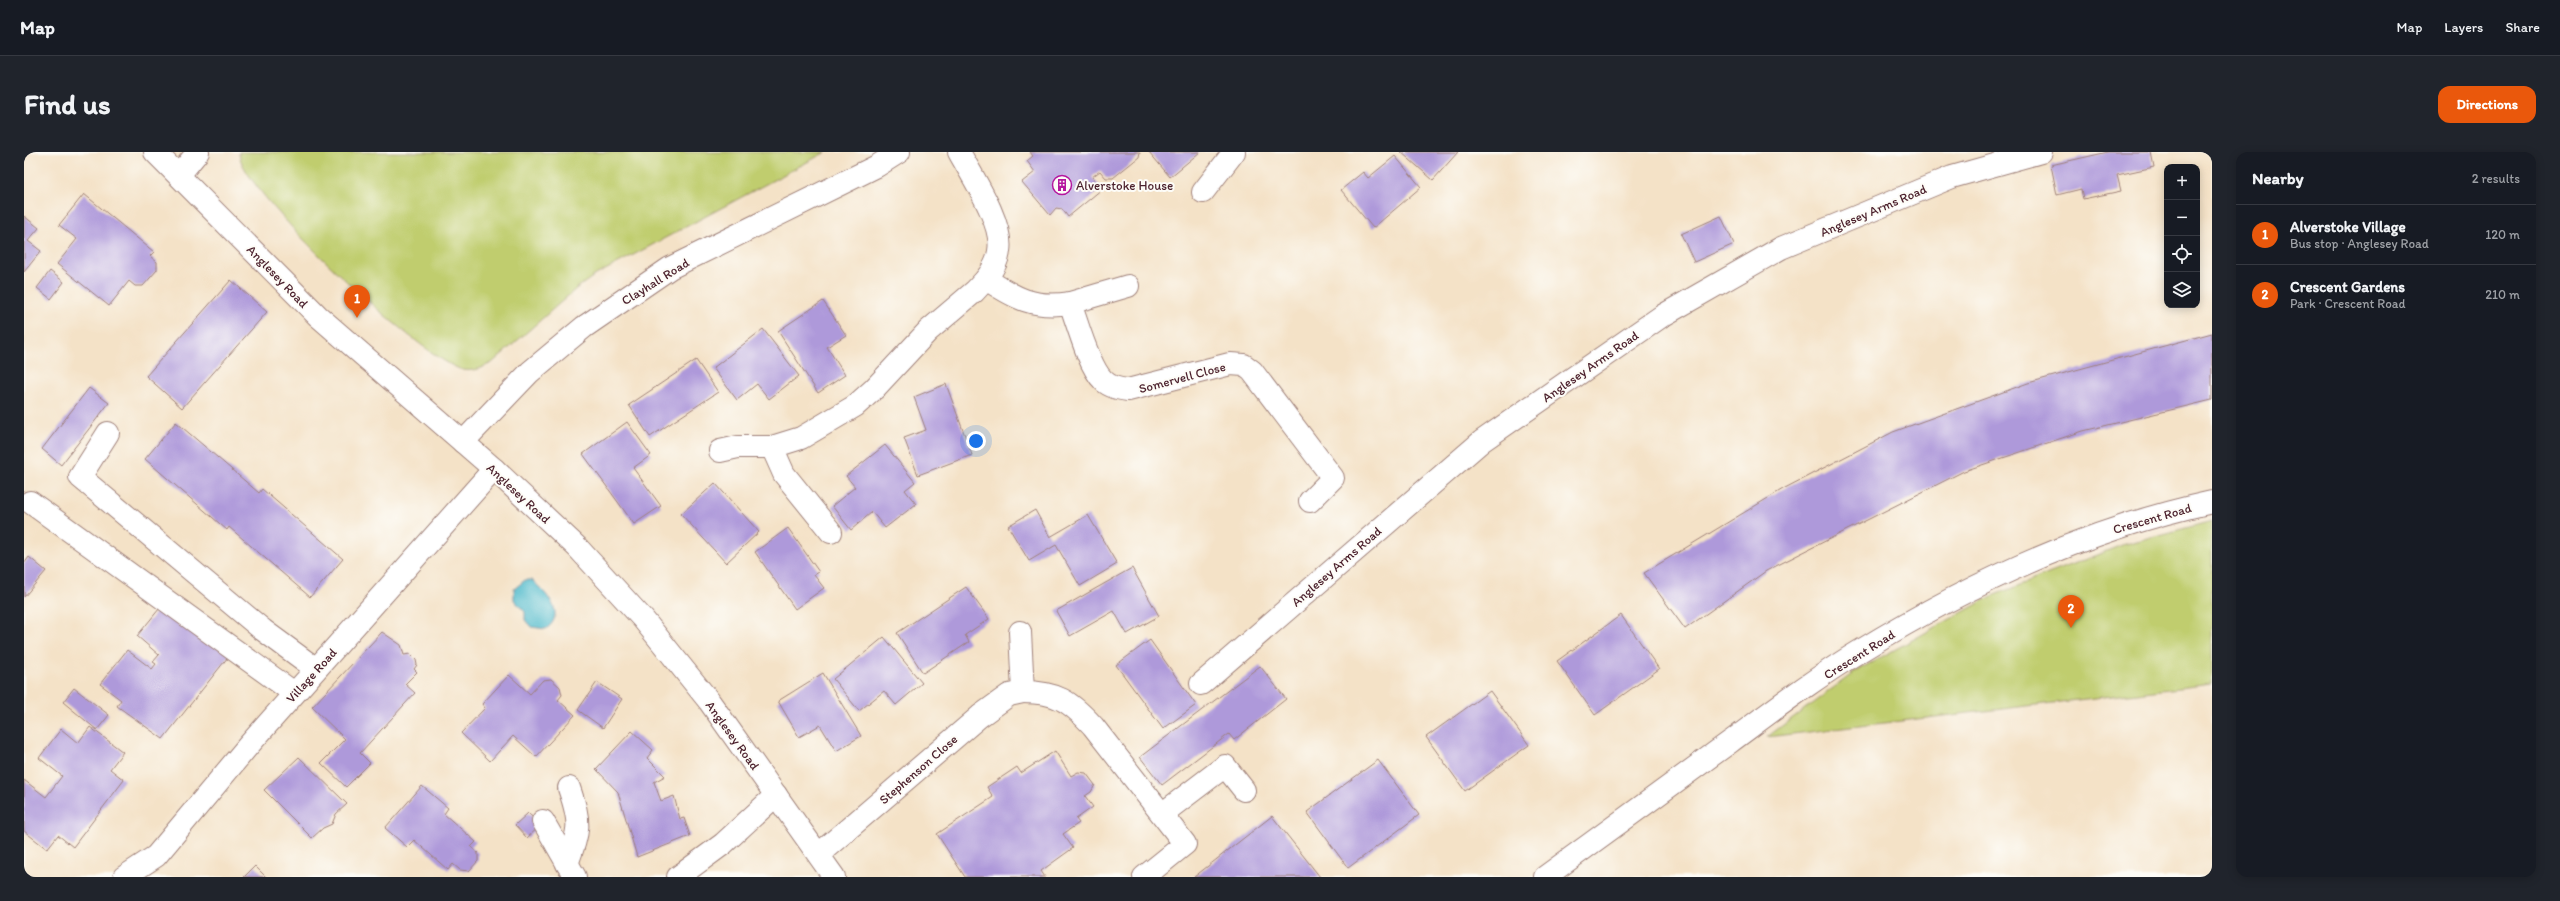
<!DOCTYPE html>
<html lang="en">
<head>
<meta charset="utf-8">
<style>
  :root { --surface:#171b24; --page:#20242c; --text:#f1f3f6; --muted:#9ea1a6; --line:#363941; --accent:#ea580c }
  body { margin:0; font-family:Itim,sans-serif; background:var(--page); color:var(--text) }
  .controls { position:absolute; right:12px; top:12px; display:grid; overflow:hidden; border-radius:8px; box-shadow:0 2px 10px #0003 }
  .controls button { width:36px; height:36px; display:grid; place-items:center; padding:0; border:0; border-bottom:1px solid var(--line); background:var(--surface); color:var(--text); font:20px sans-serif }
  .you { position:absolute; left:952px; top:289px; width:14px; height:14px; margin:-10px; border:3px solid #fff; border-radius:50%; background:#1a73e8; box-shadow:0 0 0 6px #1a73e833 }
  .badge { display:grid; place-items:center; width:26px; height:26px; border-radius:50%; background:var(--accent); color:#fff; font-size:13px; font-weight:700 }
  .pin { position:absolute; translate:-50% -33px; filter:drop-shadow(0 1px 2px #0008) }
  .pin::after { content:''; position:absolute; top:21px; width:14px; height:12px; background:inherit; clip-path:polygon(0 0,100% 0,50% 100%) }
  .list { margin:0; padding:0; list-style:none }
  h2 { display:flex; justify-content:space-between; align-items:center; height:52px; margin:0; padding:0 16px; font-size:17px }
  h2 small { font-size:13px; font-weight:400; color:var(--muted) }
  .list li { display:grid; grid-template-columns:26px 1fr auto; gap:12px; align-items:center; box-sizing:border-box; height:60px; padding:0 16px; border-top:1px solid var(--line) }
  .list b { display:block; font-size:15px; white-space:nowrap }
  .list p { margin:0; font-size:13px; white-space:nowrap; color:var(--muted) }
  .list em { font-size:13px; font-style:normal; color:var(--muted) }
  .icon { flex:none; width:22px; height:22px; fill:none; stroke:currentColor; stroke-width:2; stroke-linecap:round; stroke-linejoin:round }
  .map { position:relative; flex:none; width:2188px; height:725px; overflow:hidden; border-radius:12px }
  header { display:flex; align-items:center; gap:24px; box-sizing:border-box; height:56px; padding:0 20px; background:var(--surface); border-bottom:1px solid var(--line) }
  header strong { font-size:19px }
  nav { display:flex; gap:22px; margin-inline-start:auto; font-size:14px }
  .intro { display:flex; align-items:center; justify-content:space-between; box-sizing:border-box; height:96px; padding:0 24px }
  h1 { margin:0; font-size:28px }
  .button { padding:10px 18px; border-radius:12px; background:var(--accent); color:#fff; font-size:14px; font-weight:700 }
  main { display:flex; gap:24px; padding:0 24px }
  aside { flex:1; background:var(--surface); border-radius:12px; box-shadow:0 2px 10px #0003 }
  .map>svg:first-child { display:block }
  .green { fill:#c0cd6e; stroke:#85764c }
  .water { fill:#4eb9cb; stroke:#4c6c7b }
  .building { fill:#ae99da }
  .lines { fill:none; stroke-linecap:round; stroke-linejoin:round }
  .minor-casing { stroke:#9f8079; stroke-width:24 }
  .minor { stroke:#fff; stroke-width:22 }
  .labels { text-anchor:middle; stroke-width:4; stroke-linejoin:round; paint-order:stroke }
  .poi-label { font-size:13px; fill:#4a1f2b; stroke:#fdfcf7; text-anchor:start }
  .street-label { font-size:13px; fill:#4a1f2b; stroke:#fdfcf7 }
</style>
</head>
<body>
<header>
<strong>Map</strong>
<nav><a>Map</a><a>Layers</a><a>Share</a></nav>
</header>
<div class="intro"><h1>Find us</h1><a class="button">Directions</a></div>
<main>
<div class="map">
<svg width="2188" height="725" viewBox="0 0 2188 725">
  <rect width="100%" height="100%" fill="#fdfcf7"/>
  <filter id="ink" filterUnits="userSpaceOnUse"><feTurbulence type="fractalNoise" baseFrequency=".025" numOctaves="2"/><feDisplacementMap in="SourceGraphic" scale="8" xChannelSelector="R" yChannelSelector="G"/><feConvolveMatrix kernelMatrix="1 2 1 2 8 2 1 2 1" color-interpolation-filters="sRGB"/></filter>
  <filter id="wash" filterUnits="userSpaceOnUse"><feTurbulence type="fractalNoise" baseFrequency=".012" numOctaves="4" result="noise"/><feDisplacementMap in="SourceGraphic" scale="16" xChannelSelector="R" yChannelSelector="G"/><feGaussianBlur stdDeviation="0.9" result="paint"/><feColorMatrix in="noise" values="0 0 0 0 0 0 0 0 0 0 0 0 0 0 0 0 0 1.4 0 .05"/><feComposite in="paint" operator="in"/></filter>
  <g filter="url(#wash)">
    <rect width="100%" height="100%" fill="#f4e2c7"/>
    <g class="green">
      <path d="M215,0H802L570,124L553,136L468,211C459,215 450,220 439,218C400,209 213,36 215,0Z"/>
      <path d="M2188,369V532L1743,585L1832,519L1968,444L2098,393Z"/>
    </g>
    <path class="water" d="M501,428H508C523,442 543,462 522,477L507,475L501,468V460L490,448V437Z"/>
    <g id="blocks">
      <g class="building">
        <path d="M1006,0H1116L1115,5L1089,26H1082L1076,19L1068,25L1078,37L1044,65L1038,57L1032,56L1026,63L998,30L1011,20L1003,9L1009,4Z"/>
        <path d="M1125,0H1176L1146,25Z"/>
        <path d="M1377,0H1434L1409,28Z"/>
        <path d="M2084,0H2127L2130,15L2093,23L2097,39L2059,47L2057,37L2033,43L2027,13Z"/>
        <path d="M1371,4L1397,35L1349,76L1317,38L1339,20L1344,26Z"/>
        <path d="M60,42L130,100L126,104L133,110V118L119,134H111L105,129L85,154L33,112L53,87L35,73Z"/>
        <path d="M0,64L15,76L4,89L17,99L0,120Z"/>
        <path d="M1697,64L1710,92L1670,110L1657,82Z"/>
        <path d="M26,119L40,130L27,147L13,136Z"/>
        <path d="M207,128L243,160L158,256L122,224Z"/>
        <path d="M799,149L822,183L803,195L821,223L794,241L754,179Z"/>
        <path d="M739,177L775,224L745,247L733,232L713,248L689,216Z"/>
        <path d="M2188,181V248L2059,279L1940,319L1742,419L1661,477L1620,421L1759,337L1869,280L2004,231Z"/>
        <path d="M672,208L694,240L626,285L605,253Z"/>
        <path d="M922,232L948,303L894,323L880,286L902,278L890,245Z"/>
        <path d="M65,236L85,251L37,313L18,297Z"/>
        <path d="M152,270L235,341L238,337L319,407L286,445L205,375L203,378L121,307Z"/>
        <path d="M603,270L627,303L609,316L637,354L610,372L559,302Z"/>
        <path d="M861,293L891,330L881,338L892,352L861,376L848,360L827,378L808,354L831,335L822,324Z"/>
        <path d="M691,331L735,380L702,411L657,362Z"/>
        <path d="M1011,358L1026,385L1064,363L1093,412L1056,434L1032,393L1005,409L984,374Z"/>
        <path d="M764,376L795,420L790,423L800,436L771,457L731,400Z"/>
        <path d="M5,405L22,419L0,445V412Z"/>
        <path d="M1108,416L1135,464L1103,482L1090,459L1046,484L1032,459Z"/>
        <path d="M942,435L965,467L941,483L945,490L899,521L873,481Z"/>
        <path d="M140,451L208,500L139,587L93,554L97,548L76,532L103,498L128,517L132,512L129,510L135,503L113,484Z"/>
        <path d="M1597,463L1635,517L1571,563L1533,509Z"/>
        <path d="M358,480L377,493L380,503L386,502L392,508L393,513L390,517L393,520L381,532L391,541L336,601L346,611L322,635L297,611L321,587L288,555Z"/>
        <path d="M860,485L898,531L872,553L860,539L835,559L809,527Z"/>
        <path d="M1126,488L1172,553L1139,577L1092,513Z"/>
        <path d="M1236,514L1262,547L1210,588L1205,582L1138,633L1116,605Z"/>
        <path d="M799,521L837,584L812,599L796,573L775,585L754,549Z"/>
        <path d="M485,523L506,542L519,528L527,527L536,535L538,543L534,548L551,563L512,605L489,584L466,609L437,581L461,556L458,552Z"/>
        <path d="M573,530L598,547L579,576L554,558Z"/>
        <path d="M50,536L85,563L73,578L39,550Z"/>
        <path d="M1466,539L1505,593L1441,639L1402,585Z"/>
        <path d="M66,575L99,600L86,617L100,628L49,695L34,683L23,697L0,679V628L22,645L38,624L15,606L37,577L54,591Z"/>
        <path d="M608,579L629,598L623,606L641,624L630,630L637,649L650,644L656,667L660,666L666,684L613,705L594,640L572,617Z"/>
        <path d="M1031,599L1047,624L1054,620L1062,621L1071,633L1067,640L1061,644L1069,655L1052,667L1055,671L1039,682L1049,696L1017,719L1021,725H941L913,682L969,645L963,635L993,615L997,621Z"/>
        <path d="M275,605L323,652L312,662L308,672L299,676L288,686L240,638Z"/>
        <path d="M1354,608L1395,663L1324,716L1283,660Z"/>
        <path d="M398,634L424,656L420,662L452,690L447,695L454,701V709L445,719L436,718L429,712L424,718L390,688L383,695L361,676Z"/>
        <path d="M504,661L517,673L503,686L491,673Z"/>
        <path d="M1248,664L1296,725H1170Z"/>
        <path d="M231,714L242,725H220Z"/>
      </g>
    </g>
  </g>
  <g filter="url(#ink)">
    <use href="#blocks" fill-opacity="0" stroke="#9f8079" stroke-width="1"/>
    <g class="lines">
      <g class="minor-casing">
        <g id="minor">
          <path d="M131,0L294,164L470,317L553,395L619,467L685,549L810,725"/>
          <path d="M935,0C948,24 980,72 975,99C974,110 968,119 962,127C991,146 1010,157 1046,151"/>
          <path d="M155,23L174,0"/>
          <path d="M1179,40L1210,0"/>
          <path d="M1104,134L1046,151C1053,170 1065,215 1079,228C1085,235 1095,237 1104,238L1206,212L1220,213L1228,219L1309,326L1286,349"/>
          <path d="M84,281L56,325L239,478L292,517"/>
          <path d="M439,290L506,220L560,175L646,116L853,14L875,0"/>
          <path d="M748,295L777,286L831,254L850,237L904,179L951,139L962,127"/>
          <path d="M696,299L714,295H748L760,322L807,380"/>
          <path d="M6,350L270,541"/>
          <path d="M1177,532L1458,289L1638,164L1757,96L1928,25L2017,0"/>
          <path d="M999,540C1033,540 1046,549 1069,574L1161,692L1120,725"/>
          <path d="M1138,662L1201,614L1220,638"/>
          <path d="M519,669L551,725"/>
          <path d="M795,702L956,564L985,543L999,540L996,480"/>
          <path d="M543,712C556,677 557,671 545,636"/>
          <path d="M100,725L132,704L224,594L470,317"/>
          <path d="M654,725L699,692L752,643"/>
          <path d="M1521,725C1582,680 1644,635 1706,590C1748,559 1791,526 1836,499C1945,432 2063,377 2188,350"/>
        </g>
      </g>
      <use href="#minor" class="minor"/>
    </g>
  </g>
  <defs>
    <g id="building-ring" transform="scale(1)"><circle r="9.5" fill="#fdfcf7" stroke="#b5179e" stroke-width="1.5"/><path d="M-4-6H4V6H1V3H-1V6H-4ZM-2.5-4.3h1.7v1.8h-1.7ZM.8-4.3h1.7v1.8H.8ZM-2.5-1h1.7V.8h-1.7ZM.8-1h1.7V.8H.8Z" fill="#b5179e"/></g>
  </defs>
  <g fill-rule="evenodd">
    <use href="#building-ring" x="1038" y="33"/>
  </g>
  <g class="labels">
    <g class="poi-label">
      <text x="1052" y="38">Alverstoke House</text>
    </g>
    <g class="street-label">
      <text transform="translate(1849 58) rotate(-23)" y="5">Anglesey Arms Road</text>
      <text transform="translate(254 124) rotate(46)" y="5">Anglesey Road</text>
      <text transform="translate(631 129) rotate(-32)" y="5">Clayhall Road</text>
      <text transform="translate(1566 214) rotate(-35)" y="5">Anglesey Arms Road</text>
      <text transform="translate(1158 225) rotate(-15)" y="5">Somervell Close</text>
      <text transform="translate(495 341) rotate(43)" y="5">Anglesey Road</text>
      <text transform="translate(2128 366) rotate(-16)" y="5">Crescent Road</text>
      <text transform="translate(1312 414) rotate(-41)" y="5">Anglesey Arms Road</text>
      <text transform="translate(1835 502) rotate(-32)" y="5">Crescent Road</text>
      <text transform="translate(287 523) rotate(-48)" y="5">Village Road</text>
      <text transform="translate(709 583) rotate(54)" y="5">Anglesey Road</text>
      <text transform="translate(894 617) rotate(-41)" y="5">Stephenson Close</text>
    </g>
  </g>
</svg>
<div class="controls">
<button>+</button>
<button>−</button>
<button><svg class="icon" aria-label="locate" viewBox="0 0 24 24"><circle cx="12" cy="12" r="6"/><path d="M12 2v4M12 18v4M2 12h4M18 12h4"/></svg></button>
<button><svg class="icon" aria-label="layers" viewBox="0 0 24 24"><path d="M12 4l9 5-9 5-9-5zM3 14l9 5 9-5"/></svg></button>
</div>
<div class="you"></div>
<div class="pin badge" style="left:333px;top:166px">1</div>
<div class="pin badge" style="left:2047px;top:476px">2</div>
</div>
<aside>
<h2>Nearby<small>2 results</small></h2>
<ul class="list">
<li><span class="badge">1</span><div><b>Alverstoke Village</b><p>Bus stop · Anglesey Road</p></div><em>120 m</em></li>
<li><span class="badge">2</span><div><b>Crescent Gardens</b><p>Park · Crescent Road</p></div><em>210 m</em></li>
</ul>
</aside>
</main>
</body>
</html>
